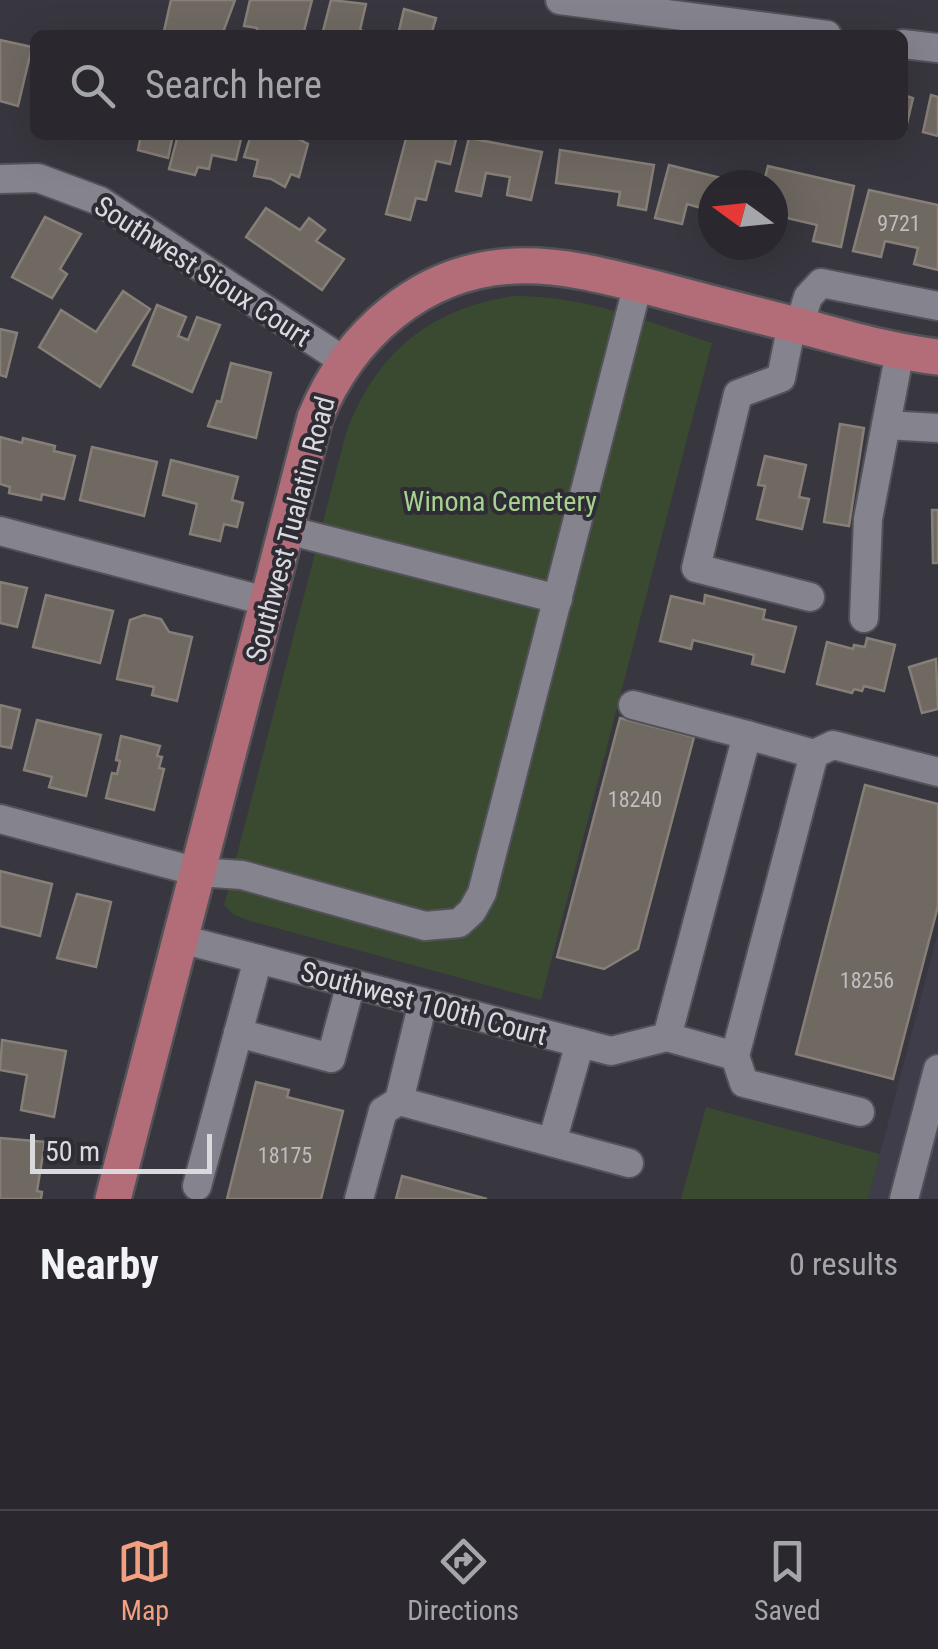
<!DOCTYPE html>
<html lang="en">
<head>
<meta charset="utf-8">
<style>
  :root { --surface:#2a282e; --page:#323036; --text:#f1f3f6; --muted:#a5a6aa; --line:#46444a; --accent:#f2a080 }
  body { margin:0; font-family:"Roboto Condensed",sans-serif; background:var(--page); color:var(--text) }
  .compass { position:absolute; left:698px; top:170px; width:90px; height:90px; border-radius:50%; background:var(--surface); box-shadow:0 10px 40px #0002; rotate:285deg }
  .scale { position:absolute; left:30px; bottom:25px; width:182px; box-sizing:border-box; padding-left:10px; border:5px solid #dad9de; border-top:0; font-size:28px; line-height:35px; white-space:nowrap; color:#dad9de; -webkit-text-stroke:8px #2e2c34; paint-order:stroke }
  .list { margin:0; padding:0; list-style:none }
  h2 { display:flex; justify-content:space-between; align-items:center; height:130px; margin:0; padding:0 40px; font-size:42px }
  h2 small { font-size:32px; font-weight:400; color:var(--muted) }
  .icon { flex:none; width:55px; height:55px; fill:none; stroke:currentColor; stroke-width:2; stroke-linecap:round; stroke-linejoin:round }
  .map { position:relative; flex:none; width:938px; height:1199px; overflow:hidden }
  .search { position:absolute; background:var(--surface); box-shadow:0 10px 40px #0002; left:30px; right:30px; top:30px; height:110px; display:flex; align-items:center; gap:25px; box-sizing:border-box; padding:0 35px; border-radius:15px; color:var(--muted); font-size:38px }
  .sheet { height:310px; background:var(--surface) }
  nav { display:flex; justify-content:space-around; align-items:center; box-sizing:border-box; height:140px; border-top:2px solid var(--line); background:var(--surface); font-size:28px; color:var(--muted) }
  nav a { display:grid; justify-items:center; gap:5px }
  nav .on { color:var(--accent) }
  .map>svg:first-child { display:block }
  .built { fill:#403d4b }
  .green { fill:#3a4a31 }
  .building { fill:#706962; stroke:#867f77; stroke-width:2.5 }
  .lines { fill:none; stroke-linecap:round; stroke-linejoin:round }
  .minor-casing { stroke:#535259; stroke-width:32 }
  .major-casing { stroke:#535259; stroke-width:40 }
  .minor { stroke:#85838d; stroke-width:28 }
  .major { stroke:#b26d78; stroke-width:35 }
  .labels { text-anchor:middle; stroke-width:8; stroke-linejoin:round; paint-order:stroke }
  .number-label { font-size:22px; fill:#c0bdbf }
  .street-label { font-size:28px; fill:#dad9de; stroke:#2e2c34 }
  .park-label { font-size:28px; fill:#a7d18f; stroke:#2e2c34 }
</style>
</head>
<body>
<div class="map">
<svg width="938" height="1199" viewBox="0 0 938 1199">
  <rect width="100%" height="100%" fill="#38363e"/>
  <path class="built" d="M938,933V1199H868L880,1154Z"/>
  <g class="green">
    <path d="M513,296C587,296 643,320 712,343L541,1000L247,920L234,915L224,905L346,433C377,352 428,310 513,296Z"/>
    <path d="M706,1107L880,1154L868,1199H681Z"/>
  </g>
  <g class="building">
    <path d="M171,0H235L222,35H180L164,31Z"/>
    <path d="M250,0H312L303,35H265L257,33V28L244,26Z"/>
    <path d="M331,0L366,4L360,30L372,35H322Z"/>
    <path d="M404,9L436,18L431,35H398Z"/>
    <path d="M0,40L32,47L18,106L0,101Z"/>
    <path d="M903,95L913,98L905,132H903Z"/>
    <path d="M931,95L938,97V136L923,132Z"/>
    <path d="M141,135H173L168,158L138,150Z"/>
    <path d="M178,135H242L236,160L212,155L209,169L198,167L195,175L169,169Z"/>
    <path d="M251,135H290L308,144L299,177L291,174L285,187L271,179L254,176L258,160L244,157Z"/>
    <path d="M407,135H457L450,164L436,161L426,200L416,198L410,220L386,214Z"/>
    <path d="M469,138L542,152L531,200L507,195L510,177L486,173L481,196L456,191Z"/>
    <path d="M560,150L654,165L646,210L618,205L620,192L556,183Z"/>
    <path d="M669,165L741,183V185H713V223L703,220L705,209L687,204L682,224L655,218Z"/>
    <path d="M768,166L854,186L841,247L813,241L817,225L783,217L780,234L773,232V185H763Z"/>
    <path d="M869,190L938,205V270L914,264L918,248L885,241L881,257L853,251Z"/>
    <path d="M266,208L300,230L309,218L325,230L316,241L344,259L322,290L246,237Z"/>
    <path d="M45,217L81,234L60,269L67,274L52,298L12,277Z"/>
    <path d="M123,291L150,309L100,387L39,347L61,310L96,332Z"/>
    <path d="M157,305L186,317L178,336L188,340L197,317L220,325L192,392L133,365Z"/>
    <path d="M0,329L17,333L6,377L0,375Z"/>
    <path d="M231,363L271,373L256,438L208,426L217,401L221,402Z"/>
    <path d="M840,424L864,428L849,526L824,522Z"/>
    <path d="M0,437L22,443L23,438L55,446L54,451L75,456L64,499L42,494L41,500L9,493L10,487L0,484Z"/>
    <path d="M92,447L157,462L144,516L80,500Z"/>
    <path d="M765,456L806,465L799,497L809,499L802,529L757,519L765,486L758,485Z"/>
    <path d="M171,460L238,477L232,500L243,503L237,527L224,524L220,541L190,534L197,504L163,495Z"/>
    <path d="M932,510H938V563H933Z"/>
    <path d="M0,582L27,588L17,627L0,623Z"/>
    <path d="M46,595L113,611L100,663L33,647Z"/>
    <path d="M705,595L765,610L763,619L796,627L784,672L752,664L754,655L693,640L691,649L660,641L671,596L704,604Z"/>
    <path d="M144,615L161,619L169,632L192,637L177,701L152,695L154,687L117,679L130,620Z"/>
    <path d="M867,638L895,645L884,691L864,686L862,691L854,689L852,693L817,684L827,642L853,649L854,645L865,647Z"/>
    <path d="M936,659L938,709L922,713L909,667Z"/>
    <path d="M0,705L20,710L11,748L0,746Z"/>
    <path d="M620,718L694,737L638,949L604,969L557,957Z"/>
    <path d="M37,720L101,735L86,796L49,787L52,777L24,770Z"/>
    <path d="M121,736L160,746L157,756L162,757L159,768L164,769L154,810L106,798L112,773L117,774L120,761L116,760Z"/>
    <path d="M865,785L938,804V906L893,1079L796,1054Z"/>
    <path d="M0,871L52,884L40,936L0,926Z"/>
    <path d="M77,894L111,902L96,967L57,958Z"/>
    <path d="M2,1040L66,1051L54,1117L21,1110L27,1075L0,1070Z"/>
    <path d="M256,1082L289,1090L287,1097L343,1111L321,1199H227Z"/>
    <path d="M0,1138L45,1142L37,1191L42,1192L41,1199H0Z"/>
    <path d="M402,1176L487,1199H396Z"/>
  </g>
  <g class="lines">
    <g class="minor-casing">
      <g id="minor">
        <path d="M560,0L827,35"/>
        <path d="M903,44L938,48"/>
        <path d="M0,179L38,178L100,201L344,361"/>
        <path d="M792,324L781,378L738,394L696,568L810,597"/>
        <path d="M799,326L808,297L821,283L938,306"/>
        <path d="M886,425L938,428"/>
        <path d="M287,530L558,599"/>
        <path d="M0,531L269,602"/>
        <path d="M864,618L868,519L900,351"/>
        <path d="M633,705L747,735"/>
        <path d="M814,754L735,1056L744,1083L860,1112"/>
        <path d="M0,819L198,872L242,875L425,926L459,923L472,911L482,893L638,284"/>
        <path d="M181,939L611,1051L667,1037L735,1056"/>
        <path d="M423,1002L399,1101L629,1163"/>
        <path d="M238,1033L331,1058L351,983"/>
        <path d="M667,1037L747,735L814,754L833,745L938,772"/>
        <path d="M552,1142L580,1043"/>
        <path d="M197,1186L258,959"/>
        <path d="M359,1199L383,1111L399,1101"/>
        <path d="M904,1199L938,1069"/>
      </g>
    </g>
    <g class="major-casing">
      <path id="major" d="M113,1199L315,418C349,335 421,270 515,266C563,264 610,277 657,289C709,303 760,316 812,329C853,340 895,352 938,357"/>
    </g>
    <use href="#minor" class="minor"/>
    <use href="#major" class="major"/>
  </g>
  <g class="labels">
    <g class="number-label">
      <text x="899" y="231">9721</text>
      <text x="635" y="807">18240</text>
      <text x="867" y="988">18256</text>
      <text x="285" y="1163">18175</text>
    </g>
    <g class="street-label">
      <text transform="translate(203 271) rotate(33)" y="10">Southwest Sioux Court</text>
      <text transform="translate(290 529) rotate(-75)" y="10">Southwest Tualatin Road</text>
      <text transform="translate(424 1003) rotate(15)" y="10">Southwest 100th Court</text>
    </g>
    <g class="park-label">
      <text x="500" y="511">Winona Cemetery</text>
    </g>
  </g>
</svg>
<svg class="compass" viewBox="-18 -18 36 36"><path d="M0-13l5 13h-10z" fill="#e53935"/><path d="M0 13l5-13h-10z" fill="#a5a6aa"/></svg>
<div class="scale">50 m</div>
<div class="search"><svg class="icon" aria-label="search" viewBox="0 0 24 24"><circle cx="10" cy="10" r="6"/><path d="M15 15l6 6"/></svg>Search here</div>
</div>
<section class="sheet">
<h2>Nearby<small>0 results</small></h2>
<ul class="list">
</ul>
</section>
<nav>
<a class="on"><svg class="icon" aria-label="map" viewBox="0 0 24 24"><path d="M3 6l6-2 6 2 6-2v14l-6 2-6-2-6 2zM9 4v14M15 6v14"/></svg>Map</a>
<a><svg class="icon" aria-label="directions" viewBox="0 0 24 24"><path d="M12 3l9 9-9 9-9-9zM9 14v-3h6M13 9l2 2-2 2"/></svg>Directions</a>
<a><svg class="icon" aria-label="saved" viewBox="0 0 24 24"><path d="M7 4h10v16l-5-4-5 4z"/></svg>Saved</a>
</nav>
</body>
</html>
